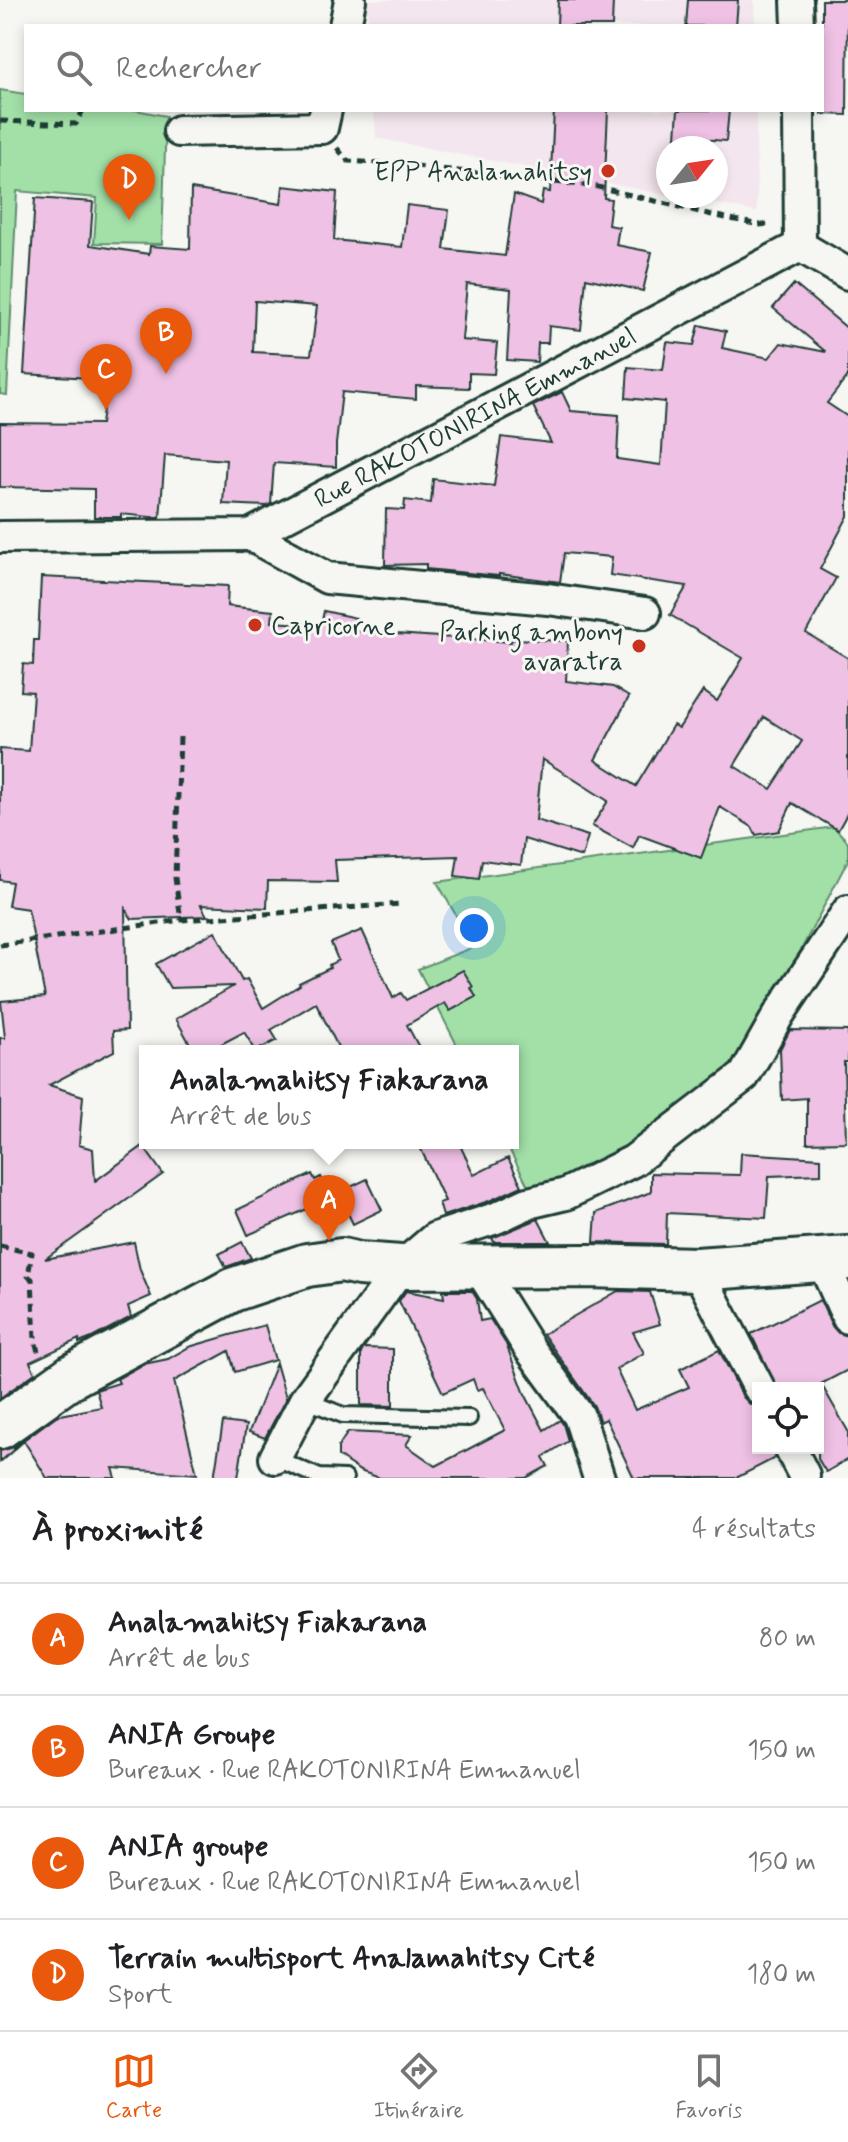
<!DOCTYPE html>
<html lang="fr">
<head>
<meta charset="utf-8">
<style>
  :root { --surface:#fff; --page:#f2f2f2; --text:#202124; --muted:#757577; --line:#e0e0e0; --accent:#ea580c }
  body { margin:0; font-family:Mynerve,sans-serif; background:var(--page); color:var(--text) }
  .controls { position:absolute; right:24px; bottom:24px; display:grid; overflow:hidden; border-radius:0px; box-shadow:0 4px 12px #0003 }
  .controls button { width:72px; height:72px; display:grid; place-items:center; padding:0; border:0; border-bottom:2px solid var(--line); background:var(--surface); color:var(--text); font:40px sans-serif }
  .compass { position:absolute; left:656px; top:136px; width:72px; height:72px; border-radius:50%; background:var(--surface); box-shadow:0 4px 12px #0003; rotate:60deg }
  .you { position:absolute; left:474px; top:928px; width:28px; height:28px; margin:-20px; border:6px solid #fff; border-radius:50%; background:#1a73e8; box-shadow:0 0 0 12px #1a73e833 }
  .badge { display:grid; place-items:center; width:52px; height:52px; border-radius:50%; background:var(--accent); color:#fff; font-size:26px; font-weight:700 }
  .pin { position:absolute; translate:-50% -66px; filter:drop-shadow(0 2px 4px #0008) }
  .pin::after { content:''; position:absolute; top:42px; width:28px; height:24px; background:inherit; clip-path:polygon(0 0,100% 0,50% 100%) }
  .popup { position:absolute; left:139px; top:1045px; width:380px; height:104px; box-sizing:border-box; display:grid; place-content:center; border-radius:0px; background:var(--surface); filter:drop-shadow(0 2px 6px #0005); font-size:26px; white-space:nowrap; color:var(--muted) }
  .popup b { font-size:30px; color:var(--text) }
  .popup::after { content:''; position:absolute; left:50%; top:100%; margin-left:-16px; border:16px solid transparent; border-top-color:var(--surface) }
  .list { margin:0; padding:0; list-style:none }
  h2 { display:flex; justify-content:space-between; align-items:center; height:104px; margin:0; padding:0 32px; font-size:34px }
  h2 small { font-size:26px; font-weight:400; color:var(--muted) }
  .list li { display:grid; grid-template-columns:52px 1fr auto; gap:24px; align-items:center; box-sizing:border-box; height:112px; padding:0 32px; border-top:2px solid var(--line) }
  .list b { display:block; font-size:30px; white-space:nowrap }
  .list p { margin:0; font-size:26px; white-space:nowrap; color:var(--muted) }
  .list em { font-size:26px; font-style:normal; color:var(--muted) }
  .icon { flex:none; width:44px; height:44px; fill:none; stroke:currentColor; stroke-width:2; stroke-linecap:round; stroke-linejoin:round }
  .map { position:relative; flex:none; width:848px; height:1478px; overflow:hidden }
  .search { position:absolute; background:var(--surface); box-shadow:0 4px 12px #0003; left:24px; right:24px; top:24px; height:88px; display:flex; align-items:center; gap:20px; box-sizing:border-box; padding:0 28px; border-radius:0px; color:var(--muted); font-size:30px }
  .sheet { height:552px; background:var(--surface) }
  nav { display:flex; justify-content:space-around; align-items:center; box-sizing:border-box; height:112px; border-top:2px solid var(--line); background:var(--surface); font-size:22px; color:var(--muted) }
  nav a { display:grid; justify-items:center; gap:4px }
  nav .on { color:var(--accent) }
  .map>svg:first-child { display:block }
  .built { fill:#f4e6ee }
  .green { fill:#a2e0a8; stroke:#608e6e; stroke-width:2 }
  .building { fill:#efc1e5; stroke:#1f3d34; stroke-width:2; fill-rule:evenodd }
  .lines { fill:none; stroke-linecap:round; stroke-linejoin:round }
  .service-casing { stroke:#1f3d34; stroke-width:20 }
  .minor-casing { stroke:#1f3d34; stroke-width:36 }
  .secondary-casing { stroke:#1f3d34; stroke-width:48 }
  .path { stroke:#1f3d34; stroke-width:5; stroke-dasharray:8 6; stroke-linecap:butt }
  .service { stroke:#f6f6f2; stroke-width:14 }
  .minor { stroke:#f6f6f2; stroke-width:30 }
  .secondary { stroke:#f6f6f2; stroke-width:42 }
  .poi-dot { fill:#c8321e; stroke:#f6f6f2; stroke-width:3 }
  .labels { text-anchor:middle; stroke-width:6; stroke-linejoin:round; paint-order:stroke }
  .poi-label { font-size:26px; fill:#1f3d34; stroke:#f6f6f2; text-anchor:end }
  .street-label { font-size:26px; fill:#1f3d34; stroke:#f6f6f2 }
</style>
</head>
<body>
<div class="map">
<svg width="848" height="1478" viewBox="0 0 848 1478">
  <rect width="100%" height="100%" fill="#f6f6f2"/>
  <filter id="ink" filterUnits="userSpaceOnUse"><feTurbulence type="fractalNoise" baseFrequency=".0125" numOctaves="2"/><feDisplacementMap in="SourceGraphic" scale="16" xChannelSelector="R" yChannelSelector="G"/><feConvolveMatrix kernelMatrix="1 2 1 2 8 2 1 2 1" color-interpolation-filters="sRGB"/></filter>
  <g filter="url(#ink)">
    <g class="built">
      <path d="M367,0H754L755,26H369Z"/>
      <path d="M374,110H756L757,212L675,196H716V148H668V195L376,138Z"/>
    </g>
    <g class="green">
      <path d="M0,90L26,94V110H136L166,116L162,244L94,243L97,198L17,191L7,395L0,394Z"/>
      <path d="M834,827L848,842V860L743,1061L644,1136L533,1196L506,1143H513V1051H460L418,969L474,947L437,882Z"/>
    </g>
    <g class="building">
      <path d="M558,0H613L612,26H557Z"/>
      <path d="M688,0H738L736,26H686Z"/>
      <path d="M822,0H848L847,115L822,114Z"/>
      <path d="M554,110H608L604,198L611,199L608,225L619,227L616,245L652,252L643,291L586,278L581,330L549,326L548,343H538L537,362L507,360L511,289L467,284L462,340L497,343L494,374L469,373V388L416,386V399L342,392L336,444V467L274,463L271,504L267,506L223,504L226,460L165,455L160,518L121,514V517H94V489L0,487V423L101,424L107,379L24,374L35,198L93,202L90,245L149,254L150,246L190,249L191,189L281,204L283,186L337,192L334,240L402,247L407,205L449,210L444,249L505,256L514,194L541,204L543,191L550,192ZM255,301L317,306L311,355L253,352Z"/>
      <path d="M678,110H729L726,141L676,137Z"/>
      <path d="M794,284L848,329V376L827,403L848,417V516L820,569L836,578L806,633L848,658V812L838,830L792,803L779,831L756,835L752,827L720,807L701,858L639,835L633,848L592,826L608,801L542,759L536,820L588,836L582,857L524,839L521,865L482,860L479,879L455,876L458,856L335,860L337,882L268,881L267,908L201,905L207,916L132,919L125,908L127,1030L113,1031L114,1051L49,1085L83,1096L79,1145L93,1149L95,1181L143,1146L163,1174L45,1259L134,1242L140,1270L151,1296L128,1306L131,1317L92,1338L79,1343V1339L30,1362L35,1373L0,1398V1038H5L1,1001L45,997L28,909L8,906L12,882L0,880V749L29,751L33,692L21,691L23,664L33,665L34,640H38L41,577L228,586L227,606L273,611L272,622L321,625L324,611L356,618L353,631L511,642L512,639L568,641L566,681L613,687L629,697L595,760L636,786L673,725L679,728L703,691L717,701L743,658L670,615L687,586L610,575L612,557L564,553L560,582L499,574V576L426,569V564L385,565L386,509L404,510L405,500L431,503L433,479L494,486L501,437L551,443L533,406L562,392L571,411L619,415L617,459L661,465L665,402L626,398L628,367L663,370L667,342L694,345L699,325L726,331L722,348L769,358L781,343L826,352L773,308ZM764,717L802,741L771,789L734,766Z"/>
      <path d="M362,930L393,998L401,993L406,1000L463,970L473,987L471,988L476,997L450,1011L445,1003L407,1025L421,1051H340L316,1003L271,1030L277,1040L256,1051L244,1032L208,1051H194L176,1019L234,986L170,988L156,964L215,931L242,981L247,979L263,1008L300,985L299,983L330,968L329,965L338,960L331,943Z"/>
      <path d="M790,1030L848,1031V1062H844L846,1142L807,1143V1098L782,1100L780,1049Z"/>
      <path d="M418,1143H459L474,1175L508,1158L522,1186L489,1201L443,1216L439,1203L445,1201Z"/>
      <path d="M741,1153L821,1158V1174L769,1176L766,1218L667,1213L666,1244L594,1242L596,1213L651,1192V1173L740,1175Z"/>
      <path d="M312,1174L315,1180L321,1177L330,1199L248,1235L237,1210Z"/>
      <path d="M367,1179L382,1210L353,1224L338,1193Z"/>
      <path d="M538,1219L550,1242H494L492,1238Z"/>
      <path d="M242,1242L251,1258L226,1267L219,1254Z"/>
      <path d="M406,1291L444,1298L443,1291H472L477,1299L480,1321L490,1319L506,1344L525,1394L544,1430L560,1420L563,1424L568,1441L543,1457L548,1466L526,1478H380L360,1471L338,1456V1447L348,1432L412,1435L406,1445L436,1466L505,1430L483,1388L477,1390L473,1379L443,1393L399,1301Z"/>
      <path d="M618,1291L650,1292L660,1324L633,1332L644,1353L616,1369L635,1410L689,1387L680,1369L719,1350L743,1397L750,1404L758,1406V1448H772L775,1458L736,1478H634L606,1419L600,1422L594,1406L543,1334Z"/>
      <path d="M820,1300L832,1326L838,1333L848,1336V1370L821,1384L848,1431V1459L826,1472L818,1459V1386L814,1388H777L751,1334Z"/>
      <path d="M265,1325L275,1360L235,1372L229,1351L174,1381L197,1474L113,1468L116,1478H47L24,1441L0,1462V1451L14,1447L56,1416L101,1407L96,1390L119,1383L117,1379L144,1364L168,1359L189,1347Z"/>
      <path d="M364,1348L393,1349V1406L361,1405V1353Z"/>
      <path d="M276,1363L286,1398L265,1438L249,1432Z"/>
      <path d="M223,1422L246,1425L238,1478H214Z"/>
    </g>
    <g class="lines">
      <g class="service-casing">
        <g id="service">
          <path d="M305,1400L343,1415L469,1418"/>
          <path d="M275,1458L319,1477L345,1478"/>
        </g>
      </g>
      <g class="minor-casing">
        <g id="minor">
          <path d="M797,0L798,26"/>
          <path d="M345,26L350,0"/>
          <path d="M179,131L322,128L326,110"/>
          <path d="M800,246L848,274"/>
          <path d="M250,535L327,578L548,599L645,613"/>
          <path id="s1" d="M0,537L250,535L800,246L799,110"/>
          <path d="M821,1258L848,1318"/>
          <path d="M479,1268L530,1349L579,1416L599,1478"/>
          <path d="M697,1269L759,1388"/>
          <path d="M790,1448L804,1475"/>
          <path d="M275,1458L305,1400L401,1267L435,1238L496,1218L528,1203L566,1194L633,1161L744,1076L779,1014L848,911"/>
        </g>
      </g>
      <g class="secondary-casing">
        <path id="secondary" d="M0,1427L72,1376L232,1290L307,1265L342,1260L359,1264L401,1267L588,1266L697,1269L848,1258"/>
      </g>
      <g class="path">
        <path d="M0,121L76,124L83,110"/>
        <path d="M337,148L348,161L398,164L598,187L712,215L759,225L771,224"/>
        <path d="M180,737L175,878L181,920"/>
        <path d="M0,945L181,920L401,904"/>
        <path d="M0,1246L32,1253L28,1276L32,1279L35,1340L39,1356"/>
      </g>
      <use href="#service" class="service"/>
      <use href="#minor" class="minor"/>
      <use href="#secondary" class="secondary"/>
    </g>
  </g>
  <g class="poi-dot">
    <circle cx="608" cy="171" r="8"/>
    <circle cx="255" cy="625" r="8"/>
    <circle cx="639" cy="646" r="8"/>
  </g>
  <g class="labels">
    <g class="poi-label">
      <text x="592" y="180">EPP Analamahitsy</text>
      <text x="271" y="634" text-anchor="start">Capricorne</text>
      <text x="623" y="640">Parking ambony<tspan x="623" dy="30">avaratra</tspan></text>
    </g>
    <g class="street-label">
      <text dy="9" stroke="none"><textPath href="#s1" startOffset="504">Rue RAKOTONIRINA Emmanuel</textPath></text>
    </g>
  </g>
</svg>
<div class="controls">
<button><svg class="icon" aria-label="locate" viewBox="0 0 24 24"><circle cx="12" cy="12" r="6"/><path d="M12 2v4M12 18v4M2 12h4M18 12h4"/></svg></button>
</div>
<svg class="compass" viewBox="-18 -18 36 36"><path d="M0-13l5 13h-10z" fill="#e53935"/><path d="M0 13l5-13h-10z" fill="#757577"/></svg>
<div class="you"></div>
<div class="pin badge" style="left:329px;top:1241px">A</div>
<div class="popup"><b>Analamahitsy Fiakarana</b>Arrêt de bus</div>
<div class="pin badge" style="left:166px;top:374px">B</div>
<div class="pin badge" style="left:106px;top:410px">C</div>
<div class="pin badge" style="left:129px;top:220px">D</div>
<div class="search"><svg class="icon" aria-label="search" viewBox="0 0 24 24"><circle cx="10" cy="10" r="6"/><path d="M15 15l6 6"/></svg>Rechercher</div>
</div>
<section class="sheet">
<h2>À proximité<small>4 résultats</small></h2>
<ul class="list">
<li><span class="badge">A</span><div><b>Analamahitsy Fiakarana</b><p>Arrêt de bus</p></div><em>80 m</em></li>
<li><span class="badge">B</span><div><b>ANIA Groupe</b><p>Bureaux · Rue RAKOTONIRINA Emmanuel</p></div><em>150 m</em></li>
<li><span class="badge">C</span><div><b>ANIA groupe</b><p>Bureaux · Rue RAKOTONIRINA Emmanuel</p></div><em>150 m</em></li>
<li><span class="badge">D</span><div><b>Terrain multisport Analamahitsy Cité</b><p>Sport</p></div><em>180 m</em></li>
</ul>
</section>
<nav>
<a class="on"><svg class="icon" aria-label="map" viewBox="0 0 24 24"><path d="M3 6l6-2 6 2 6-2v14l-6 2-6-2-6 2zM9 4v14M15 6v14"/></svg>Carte</a>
<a><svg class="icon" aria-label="directions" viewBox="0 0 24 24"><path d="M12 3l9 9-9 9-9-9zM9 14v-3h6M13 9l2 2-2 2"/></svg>Itinéraire</a>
<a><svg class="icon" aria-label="saved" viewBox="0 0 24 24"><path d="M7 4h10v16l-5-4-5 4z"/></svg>Favoris</a>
</nav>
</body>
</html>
